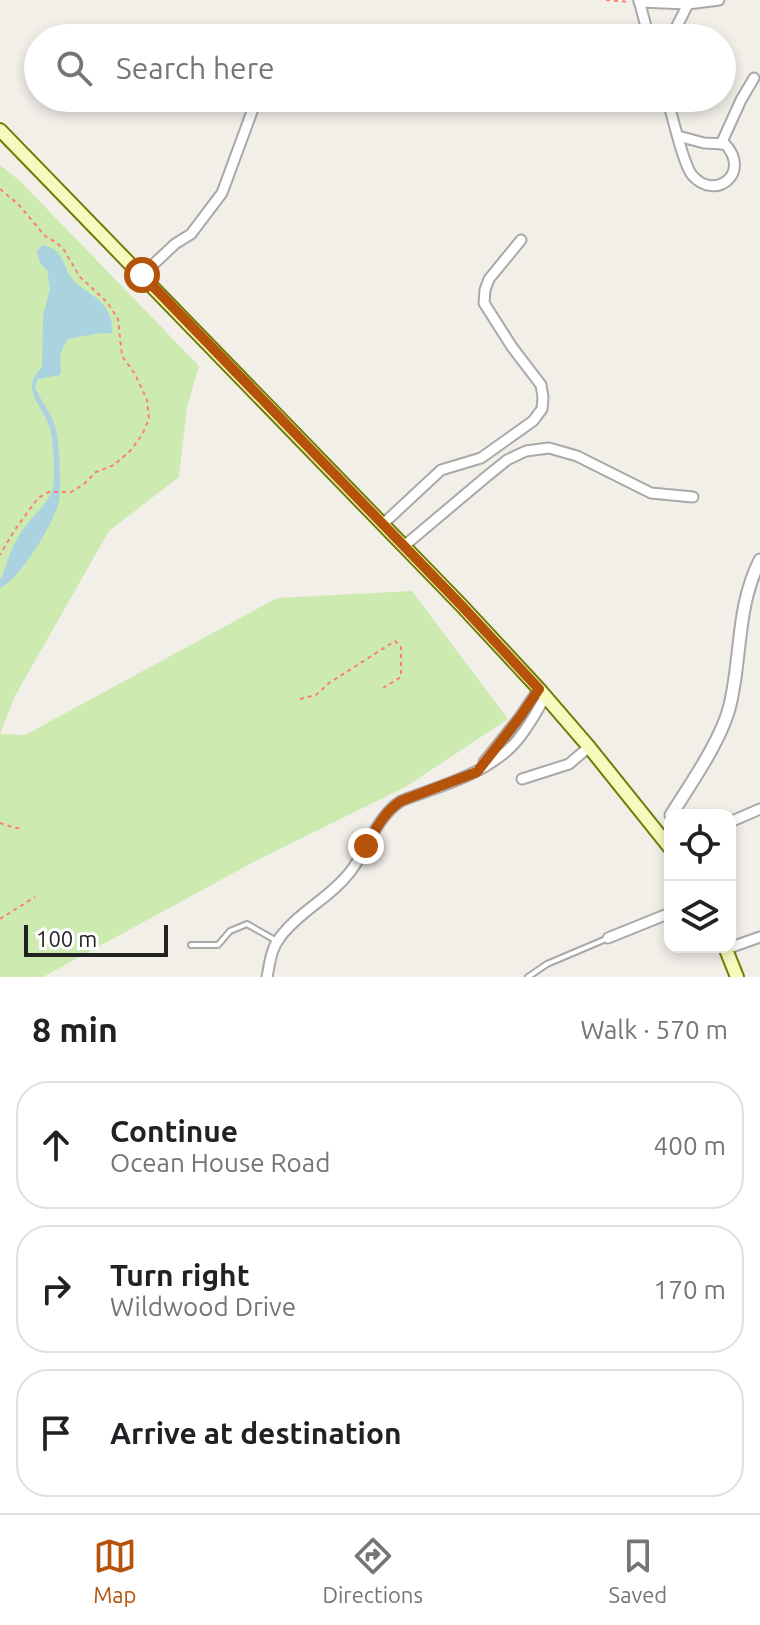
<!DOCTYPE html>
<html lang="en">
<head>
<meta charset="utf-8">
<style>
  :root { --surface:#fff; --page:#f2f2f2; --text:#202124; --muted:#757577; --line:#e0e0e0; --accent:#b45309 }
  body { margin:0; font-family:Ubuntu,sans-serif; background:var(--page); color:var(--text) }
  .controls { position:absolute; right:24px; bottom:24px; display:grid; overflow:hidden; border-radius:16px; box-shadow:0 4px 12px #0003 }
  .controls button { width:72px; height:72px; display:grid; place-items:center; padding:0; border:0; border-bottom:2px solid var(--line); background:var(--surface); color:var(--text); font:40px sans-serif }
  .scale { position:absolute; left:24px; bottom:20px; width:144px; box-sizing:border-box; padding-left:8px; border:4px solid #222; border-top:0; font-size:22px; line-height:28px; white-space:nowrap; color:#222; -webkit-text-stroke:6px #fff; paint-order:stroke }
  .stop { position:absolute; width:24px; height:24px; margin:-18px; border:6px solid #b45309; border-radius:50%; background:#fff }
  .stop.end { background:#b45309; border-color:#fff; box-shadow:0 2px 8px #0008 }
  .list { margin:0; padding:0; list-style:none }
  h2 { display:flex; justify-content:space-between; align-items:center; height:104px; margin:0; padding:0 32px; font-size:34px }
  h2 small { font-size:26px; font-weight:400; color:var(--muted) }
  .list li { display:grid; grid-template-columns:52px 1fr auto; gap:24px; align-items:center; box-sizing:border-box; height:128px; margin:0 16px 16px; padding:0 16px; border:2px solid var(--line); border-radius:32px }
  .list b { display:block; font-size:30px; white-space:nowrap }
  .list p { margin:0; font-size:26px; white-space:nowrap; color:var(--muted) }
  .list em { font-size:26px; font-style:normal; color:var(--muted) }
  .icon { flex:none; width:44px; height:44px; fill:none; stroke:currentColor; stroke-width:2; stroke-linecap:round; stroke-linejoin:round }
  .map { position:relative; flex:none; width:760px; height:977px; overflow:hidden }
  .search { position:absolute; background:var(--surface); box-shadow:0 4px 12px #0003; left:24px; right:24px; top:24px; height:88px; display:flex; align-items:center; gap:20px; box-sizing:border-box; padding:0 28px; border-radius:44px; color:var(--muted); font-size:30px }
  .sheet { height:536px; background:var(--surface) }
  nav { display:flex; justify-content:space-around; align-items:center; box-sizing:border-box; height:112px; border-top:2px solid var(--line); background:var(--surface); font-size:22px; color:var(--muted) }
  nav a { display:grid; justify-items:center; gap:4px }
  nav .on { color:var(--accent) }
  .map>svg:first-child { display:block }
  .grass { fill:#cdebb0 }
  .water { fill:#aad3df }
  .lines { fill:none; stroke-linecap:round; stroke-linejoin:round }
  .service-casing { stroke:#a9a9a9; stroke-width:8 }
  .minor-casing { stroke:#a9a9a9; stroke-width:13 }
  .tertiary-casing { stroke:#a9a9a9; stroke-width:15 }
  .secondary-casing { stroke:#707d05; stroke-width:16 }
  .path { stroke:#fa8072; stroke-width:2; stroke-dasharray:4 4; stroke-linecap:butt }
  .service { stroke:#fff; stroke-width:4 }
  .minor { stroke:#fff; stroke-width:9 }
  .tertiary { stroke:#fff; stroke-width:11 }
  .secondary { stroke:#f7fabf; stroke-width:12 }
  .route { stroke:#b45309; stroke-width:10 }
</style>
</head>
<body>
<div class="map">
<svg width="760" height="977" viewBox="0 0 760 977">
  <rect width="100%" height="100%" fill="#f2efe9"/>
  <path class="grass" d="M0,165L20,181L199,366L187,407L179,477L109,531L15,696L0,734L25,735L277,598L412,591L508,719L407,786L248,865L43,977H0Z"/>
  <path class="water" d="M43,245C68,251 61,270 76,283C94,298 114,304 112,333C97,333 83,336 68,339C64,345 60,352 60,359C60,365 62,368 60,375L38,379L35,387C40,400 52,414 55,426C59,437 62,490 59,501C54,524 20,579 0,588V579L2,577C7,561 12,546 22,531C33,514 54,501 54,479C54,463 54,444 50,429C44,405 18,391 42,367L43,316L50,289L47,270L40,263L37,251Z"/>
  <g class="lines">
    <g class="service-casing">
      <g id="service">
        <path d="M191,945H218L230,931L247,924L275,940"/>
        <path d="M528,977L547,964L606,939"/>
      </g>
    </g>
    <g class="minor-casing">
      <g id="minor">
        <path d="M639,0L649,38"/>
        <path d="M639,2L688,4L719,0"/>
        <path d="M671,38L688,4"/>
        <path d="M667,98C672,114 683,164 692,175C715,202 752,173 725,144L704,143L678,136"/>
        <path d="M721,144L741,100L754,78"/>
        <path d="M142,275L175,244L191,234L222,193L257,98"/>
        <path d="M383,524L441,470L481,458L533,421L542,409L543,397L541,385L512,347L484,303L485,290L489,279L521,240"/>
        <path d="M404,546L486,477L507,460L526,451L549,448L577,456L651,493L693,497"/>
        <path d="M484,762L520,717L539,689"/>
        <path d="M522,779L569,764L589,747"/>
        <path d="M730,822L760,809"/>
        <path d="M608,938L670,913"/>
        <path d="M726,949L760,937"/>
        <path d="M267,977C270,962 271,948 281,936C300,911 331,897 350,872C368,849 376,817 401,801C439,786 485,775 514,744C527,730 536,713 545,697"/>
      </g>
    </g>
    <g class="tertiary-casing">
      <path id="tertiary" d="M671,815C690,785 722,739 730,705C742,655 736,608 760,560"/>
    </g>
    <g class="secondary-casing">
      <g id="secondary">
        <path d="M0,130L461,605L539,689L589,747L670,848"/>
        <path d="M725,947L737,977"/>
      </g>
    </g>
    <g class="path">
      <path d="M606,0L630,2"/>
      <path d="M0,189L19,205L45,236L57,243L64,250L80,277L107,302L118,319L122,356L135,374L147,400L149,419L142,435L131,450L114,465L96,472L83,485L71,492H49L38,498L14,531L0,555"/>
      <path d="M300,699L316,695L329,683L395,641L401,647V677L383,688"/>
      <path d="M0,823L15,828H23"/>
      <path d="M0,919L35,897"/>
    </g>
    <use href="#service" class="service"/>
    <use href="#minor" class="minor"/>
    <use href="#tertiary" class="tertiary"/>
    <use href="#secondary" class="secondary"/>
  </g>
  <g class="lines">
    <path class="route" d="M142,275L461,605L539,689L520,717L477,772L401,801C384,812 376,829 366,846"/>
  </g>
</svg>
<div class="controls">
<button><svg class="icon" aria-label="locate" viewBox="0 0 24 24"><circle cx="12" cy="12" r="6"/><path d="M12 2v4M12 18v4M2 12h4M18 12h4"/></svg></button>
<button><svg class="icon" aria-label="layers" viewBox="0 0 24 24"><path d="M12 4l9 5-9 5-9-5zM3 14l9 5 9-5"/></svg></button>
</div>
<div class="scale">100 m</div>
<div class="stop" style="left:142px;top:275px"></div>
<div class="stop end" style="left:366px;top:846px"></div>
<div class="search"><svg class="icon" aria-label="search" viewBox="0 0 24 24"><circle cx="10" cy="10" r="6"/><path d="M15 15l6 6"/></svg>Search here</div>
</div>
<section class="sheet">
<h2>8 min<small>Walk · 570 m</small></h2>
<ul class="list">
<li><svg class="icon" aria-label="ahead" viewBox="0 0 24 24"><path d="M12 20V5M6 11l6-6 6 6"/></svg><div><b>Continue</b><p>Ocean House Road</p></div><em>400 m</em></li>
<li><svg class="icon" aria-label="right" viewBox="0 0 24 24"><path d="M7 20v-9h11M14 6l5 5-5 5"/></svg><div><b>Turn right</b><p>Wildwood Drive</p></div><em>170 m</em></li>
<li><svg class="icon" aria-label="arrive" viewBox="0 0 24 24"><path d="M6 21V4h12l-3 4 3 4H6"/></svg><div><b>Arrive at destination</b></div></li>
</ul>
</section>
<nav>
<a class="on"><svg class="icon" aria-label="map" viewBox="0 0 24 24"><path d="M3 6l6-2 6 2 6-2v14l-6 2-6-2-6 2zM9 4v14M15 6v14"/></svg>Map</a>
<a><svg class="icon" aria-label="directions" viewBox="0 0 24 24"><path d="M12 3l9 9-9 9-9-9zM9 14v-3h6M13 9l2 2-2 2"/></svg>Directions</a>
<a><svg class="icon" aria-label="saved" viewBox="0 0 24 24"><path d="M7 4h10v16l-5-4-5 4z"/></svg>Saved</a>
</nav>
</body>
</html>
